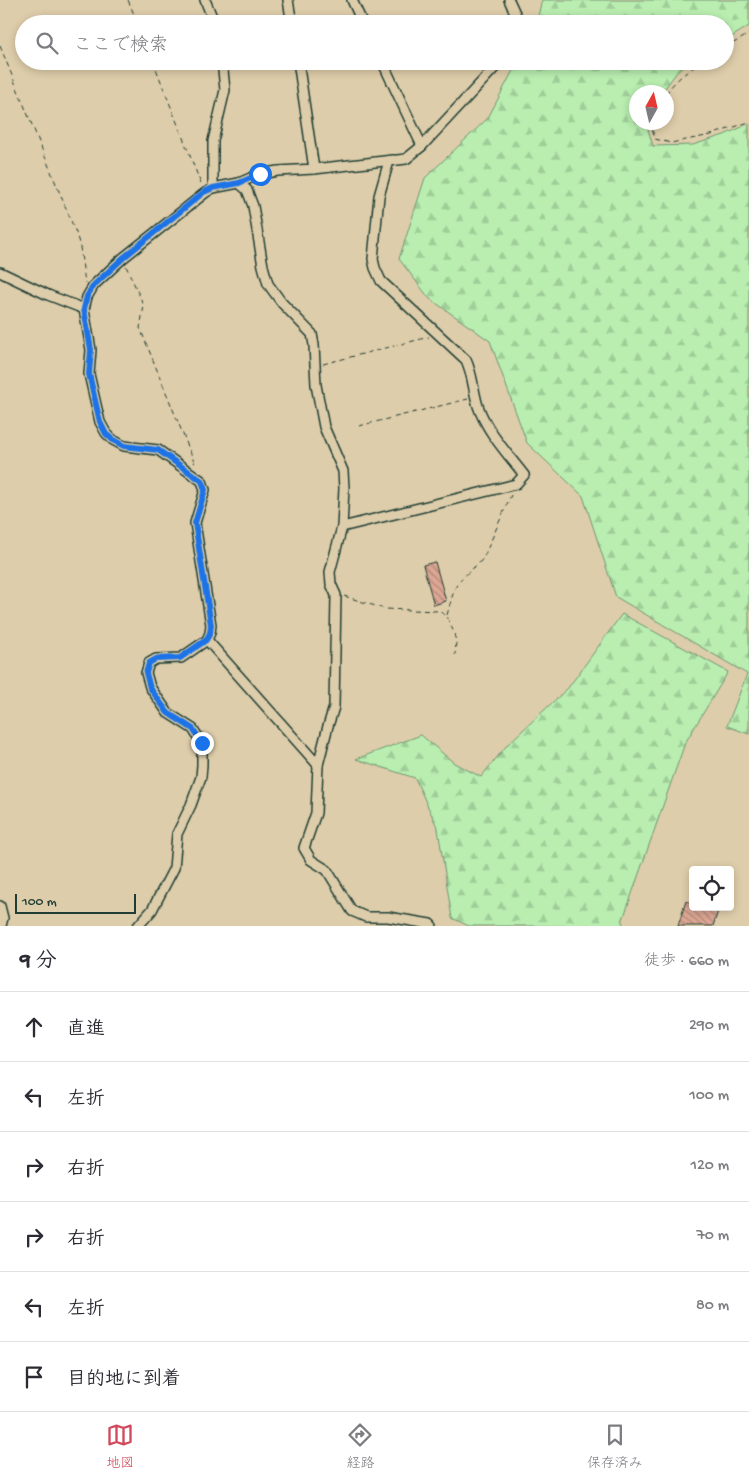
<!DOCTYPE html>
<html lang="ja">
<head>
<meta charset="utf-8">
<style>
  :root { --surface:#fff; --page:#f7f7f7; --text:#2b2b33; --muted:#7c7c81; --line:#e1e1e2; --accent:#d1495b }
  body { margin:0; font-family:"Gochi Hand","Klee One",sans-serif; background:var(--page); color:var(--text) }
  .controls { position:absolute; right:15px; bottom:15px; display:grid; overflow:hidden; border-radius:5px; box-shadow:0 2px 8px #0003 }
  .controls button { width:45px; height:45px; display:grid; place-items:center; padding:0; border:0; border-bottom:1px solid var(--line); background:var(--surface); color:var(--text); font:25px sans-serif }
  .compass { position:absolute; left:629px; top:85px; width:45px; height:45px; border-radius:50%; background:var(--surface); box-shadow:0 2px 8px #0003; rotate:8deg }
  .scale { position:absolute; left:15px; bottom:12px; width:121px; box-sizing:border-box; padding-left:5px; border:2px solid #1f3d34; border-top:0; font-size:14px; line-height:18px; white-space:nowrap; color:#1f3d34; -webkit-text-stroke:4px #decdaa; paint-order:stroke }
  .stop { position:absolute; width:15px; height:15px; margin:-11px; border:4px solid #1a73e8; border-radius:50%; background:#fff }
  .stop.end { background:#1a73e8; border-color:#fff; box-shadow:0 1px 5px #0008 }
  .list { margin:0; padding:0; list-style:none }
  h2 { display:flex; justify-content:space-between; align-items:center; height:65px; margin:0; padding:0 20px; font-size:21px }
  h2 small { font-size:16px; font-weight:400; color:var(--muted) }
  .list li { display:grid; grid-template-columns:32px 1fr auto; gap:15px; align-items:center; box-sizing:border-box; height:70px; padding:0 20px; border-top:1px solid var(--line) }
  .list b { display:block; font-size:19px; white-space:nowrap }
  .list em { font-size:16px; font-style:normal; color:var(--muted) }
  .icon { flex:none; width:28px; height:28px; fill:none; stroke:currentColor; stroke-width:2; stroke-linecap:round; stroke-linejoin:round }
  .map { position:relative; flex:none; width:749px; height:926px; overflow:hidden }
  .search { position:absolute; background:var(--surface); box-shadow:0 2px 8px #0003; left:15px; right:15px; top:15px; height:55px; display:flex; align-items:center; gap:12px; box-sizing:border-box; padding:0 18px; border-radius:28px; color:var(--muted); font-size:19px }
  .sheet { height:485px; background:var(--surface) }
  nav { display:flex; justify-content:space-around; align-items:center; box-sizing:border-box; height:70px; border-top:1px solid var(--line); background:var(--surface); font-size:14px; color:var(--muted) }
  nav a { display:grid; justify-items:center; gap:2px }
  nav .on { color:var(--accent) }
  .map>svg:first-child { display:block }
  .forest { fill:url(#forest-firs); stroke:#6c9672 }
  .building { fill:url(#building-back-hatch); stroke:#1f3d34 }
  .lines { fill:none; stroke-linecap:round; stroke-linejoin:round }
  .minor-casing { stroke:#1f3d34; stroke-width:12 }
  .path { stroke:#1f3d34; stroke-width:1; stroke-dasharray:5 4; stroke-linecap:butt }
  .minor { stroke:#decdaa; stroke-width:9 }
  .route { stroke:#1a73e8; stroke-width:6 }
</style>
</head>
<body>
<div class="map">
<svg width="749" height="926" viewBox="0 0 749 926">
  <defs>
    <pattern id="forest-firs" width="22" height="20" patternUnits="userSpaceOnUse" patternTransform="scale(1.25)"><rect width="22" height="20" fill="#b9eeb0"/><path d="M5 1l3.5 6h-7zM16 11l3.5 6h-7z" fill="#9fcd98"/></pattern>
    <pattern id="building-back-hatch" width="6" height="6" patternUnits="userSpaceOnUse" patternTransform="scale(1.25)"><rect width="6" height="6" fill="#dda794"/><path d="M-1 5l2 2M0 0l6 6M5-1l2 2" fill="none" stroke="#b3897a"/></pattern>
  </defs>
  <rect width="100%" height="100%" fill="#decdaa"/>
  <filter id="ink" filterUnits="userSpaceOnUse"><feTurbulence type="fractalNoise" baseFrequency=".02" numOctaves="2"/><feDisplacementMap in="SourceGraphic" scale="10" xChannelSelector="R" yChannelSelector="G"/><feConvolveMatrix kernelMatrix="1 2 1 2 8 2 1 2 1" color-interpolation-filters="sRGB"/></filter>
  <g filter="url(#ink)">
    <g class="forest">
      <path d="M542,0H749V26L725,41V24H536Z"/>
      <path d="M518,61H691L680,68L662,92H636V122L646,123L653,146L693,145L724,135L749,124V734L727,726L747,674L616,597L583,496L527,443L490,341L429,298L399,259L425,178L488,118Z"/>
      <path d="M622,614L728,672L685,743L622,922L624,926H469L452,918L438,829L415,778L356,759L421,735L454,763L481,777L508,744L568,688Z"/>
    </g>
    <g class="building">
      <path d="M435,562L446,601L434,605L423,565Z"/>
      <path d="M686,901L693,903V907H706L718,911L713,926H678Z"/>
    </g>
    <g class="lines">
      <g class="minor-casing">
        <g id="minor">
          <path d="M205,0L215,24"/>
          <path d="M288,0L292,24"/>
          <path d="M352,0L363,24"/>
          <path d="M509,0L520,24"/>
          <path d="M222,61L225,90L213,141V188L239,183L260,174L278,171L314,169L298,61"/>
          <path d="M382,61L422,146"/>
          <path d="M314,169L393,160"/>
          <path d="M239,183L247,190L253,206L263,266L268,284L282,303L312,334L314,345L316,385L324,427L343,471L344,488L342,527L330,572L331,584L336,595L334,707L328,726L318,765L316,813L304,848L311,860L327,870L352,911L366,917H388L430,924L432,926"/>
          <path d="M0,272L48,295L84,309"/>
          <path d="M342,527L516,484L524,475C507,453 487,432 478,406C473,390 473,375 466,360L381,281L375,268L373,259L379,196L389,161L406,159L422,146L501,61"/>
          <path d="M207,640L318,765"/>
          <path d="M0,906L3,918L1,926"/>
          <path d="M138,926L152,910L174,868L177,834L191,805L201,777L202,765V743L193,729L168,713L150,687L146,673L149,663L156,659L181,658L207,640L210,633L211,625L195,523L205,490L202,481L158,450L124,446L113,440L106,433L100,422L89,374L91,350L84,309L87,297L94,285L123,258L205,193L213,188"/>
        </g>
      </g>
      <g class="path">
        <path d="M128,0L138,24"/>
        <path d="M0,46L76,233L80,247L85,283"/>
        <path d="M725,48L749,34"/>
        <path d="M153,61L201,184"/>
        <path d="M666,94C675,79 689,70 704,61"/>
        <path d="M652,122L651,126L655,139L671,143L711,135L749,122"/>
        <path d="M126,266L144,306L140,328L195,464"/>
        <path d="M323,364L429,337"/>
        <path d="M359,426L468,399"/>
        <path d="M344,596L385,609L439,611L447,616L454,633L456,642L455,655"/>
        <path d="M447,615L454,590L459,581L483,559L511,495"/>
      </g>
      <use href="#minor" class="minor"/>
    </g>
  </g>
  <g class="lines" filter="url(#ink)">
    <path class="route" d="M202,743L193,729L168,713L150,688L146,673L149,663L156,659L180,658L206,640L210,633L211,625L195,523L205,490L202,481L158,450L124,446L113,440L106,434L100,422L89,374L91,350L84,309L87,296L94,285L123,258L204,192L213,188L239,183L260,174"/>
  </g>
</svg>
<div class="controls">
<button><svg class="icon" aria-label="locate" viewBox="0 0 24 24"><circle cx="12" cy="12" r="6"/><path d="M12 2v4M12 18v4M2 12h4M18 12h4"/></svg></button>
</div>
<svg class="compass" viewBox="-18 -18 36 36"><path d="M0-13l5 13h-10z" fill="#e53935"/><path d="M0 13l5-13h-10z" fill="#7c7c81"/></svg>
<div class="scale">100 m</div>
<div class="stop" style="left:260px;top:174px"></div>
<div class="stop end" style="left:202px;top:743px"></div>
<div class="search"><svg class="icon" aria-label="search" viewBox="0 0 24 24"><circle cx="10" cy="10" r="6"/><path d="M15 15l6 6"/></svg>ここで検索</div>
</div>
<section class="sheet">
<h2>9 分<small>徒歩 · 660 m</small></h2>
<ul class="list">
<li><svg class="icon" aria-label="ahead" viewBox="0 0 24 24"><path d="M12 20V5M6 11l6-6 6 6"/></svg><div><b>直進</b></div><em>290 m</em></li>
<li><svg class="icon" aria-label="left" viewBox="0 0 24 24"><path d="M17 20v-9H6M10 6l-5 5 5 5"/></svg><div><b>左折</b></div><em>100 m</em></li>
<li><svg class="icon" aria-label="right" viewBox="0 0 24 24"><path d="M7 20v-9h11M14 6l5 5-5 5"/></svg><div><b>右折</b></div><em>120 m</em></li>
<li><svg class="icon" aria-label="right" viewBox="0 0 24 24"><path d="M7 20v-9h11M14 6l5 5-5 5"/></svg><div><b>右折</b></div><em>70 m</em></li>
<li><svg class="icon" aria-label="left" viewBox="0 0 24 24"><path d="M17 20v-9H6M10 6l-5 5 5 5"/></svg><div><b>左折</b></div><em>80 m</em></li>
<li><svg class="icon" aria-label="arrive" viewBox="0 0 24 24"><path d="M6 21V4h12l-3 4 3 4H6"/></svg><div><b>目的地に到着</b></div></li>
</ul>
</section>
<nav>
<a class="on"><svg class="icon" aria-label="map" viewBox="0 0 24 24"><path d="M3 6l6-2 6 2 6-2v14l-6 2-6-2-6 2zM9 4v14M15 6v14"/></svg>地図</a>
<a><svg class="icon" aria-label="directions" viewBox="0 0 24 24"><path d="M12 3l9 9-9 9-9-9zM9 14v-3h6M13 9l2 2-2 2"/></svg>経路</a>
<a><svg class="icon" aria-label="saved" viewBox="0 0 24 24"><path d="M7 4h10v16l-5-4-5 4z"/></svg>保存済み</a>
</nav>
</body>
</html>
